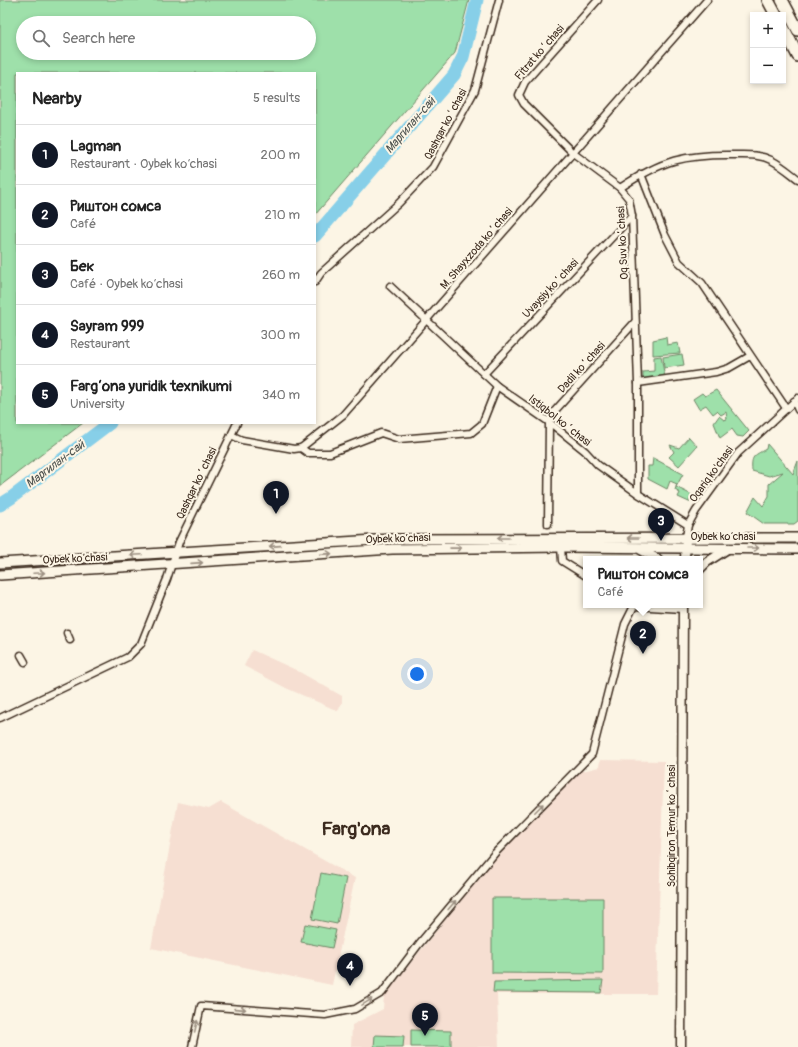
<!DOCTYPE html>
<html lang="en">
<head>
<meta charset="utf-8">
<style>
  :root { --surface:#fff; --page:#f2f2f2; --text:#222; --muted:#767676; --line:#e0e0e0; --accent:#111827 }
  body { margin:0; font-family:Pangolin,sans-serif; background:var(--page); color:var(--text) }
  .controls { position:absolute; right:12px; top:12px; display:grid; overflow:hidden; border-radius:0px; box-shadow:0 2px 6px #0003 }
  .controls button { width:36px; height:36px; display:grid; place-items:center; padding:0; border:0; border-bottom:1px solid var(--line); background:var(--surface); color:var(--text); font:20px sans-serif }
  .you { position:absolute; left:417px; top:674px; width:14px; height:14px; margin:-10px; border:3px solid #fff; border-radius:50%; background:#1a73e8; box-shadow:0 0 0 6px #1a73e833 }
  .badge { display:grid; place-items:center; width:26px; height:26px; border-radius:50%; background:var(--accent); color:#fff; font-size:13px; font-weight:700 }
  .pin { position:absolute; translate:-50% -33px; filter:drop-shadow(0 1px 2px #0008) }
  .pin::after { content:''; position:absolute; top:21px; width:14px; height:12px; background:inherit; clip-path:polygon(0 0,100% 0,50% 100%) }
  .popup { position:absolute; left:583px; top:556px; width:120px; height:52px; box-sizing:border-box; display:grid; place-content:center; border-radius:0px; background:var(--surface); filter:drop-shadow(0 1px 3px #0005); font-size:13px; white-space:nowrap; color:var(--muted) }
  .popup b { font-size:15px; color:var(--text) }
  .popup::after { content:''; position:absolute; left:50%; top:100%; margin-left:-8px; border:8px solid transparent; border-top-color:var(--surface) }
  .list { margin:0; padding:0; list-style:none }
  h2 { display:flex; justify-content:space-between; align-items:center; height:52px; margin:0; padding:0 16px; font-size:17px }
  h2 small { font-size:13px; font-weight:400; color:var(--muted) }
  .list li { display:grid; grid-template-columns:26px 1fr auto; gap:12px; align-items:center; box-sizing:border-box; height:60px; padding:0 16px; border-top:1px solid var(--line) }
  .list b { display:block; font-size:15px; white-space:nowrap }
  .list p { margin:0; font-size:13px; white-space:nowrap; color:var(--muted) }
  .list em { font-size:13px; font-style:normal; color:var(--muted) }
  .icon { flex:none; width:22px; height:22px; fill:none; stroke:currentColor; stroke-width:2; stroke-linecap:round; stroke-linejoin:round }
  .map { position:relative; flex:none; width:798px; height:1047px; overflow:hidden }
  .search { position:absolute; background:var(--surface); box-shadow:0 2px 6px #0003; left:16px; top:16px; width:300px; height:44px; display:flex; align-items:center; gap:10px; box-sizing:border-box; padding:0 14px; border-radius:22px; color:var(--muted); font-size:15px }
  .panel { position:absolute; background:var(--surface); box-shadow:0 2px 6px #0003; left:16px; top:72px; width:300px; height:352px; border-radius:0px }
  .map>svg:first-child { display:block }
  .built { fill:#f6dfd2 }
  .green { fill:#9ee0aa; stroke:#6c8564; fill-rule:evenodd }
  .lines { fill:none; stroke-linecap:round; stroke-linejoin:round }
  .river { stroke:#87cfe8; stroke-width:13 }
  .street-casing { stroke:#3b2a1e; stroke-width:9 }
  .secondary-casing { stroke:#3b2a1e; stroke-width:11 }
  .primary-casing { stroke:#3b2a1e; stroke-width:12 }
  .highway-casing { stroke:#3b2a1e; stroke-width:14 }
  .street { stroke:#fcf5e5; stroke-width:6 }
  .secondary { stroke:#fcf5e5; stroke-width:8 }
  .primary { stroke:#fcf5e5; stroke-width:9 }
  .highway { stroke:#fcf5e5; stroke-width:11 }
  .oneway { stroke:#9c9082 }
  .labels { text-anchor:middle; stroke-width:4; stroke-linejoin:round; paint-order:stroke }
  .street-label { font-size:11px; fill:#3b2a1e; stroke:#fcf5e5 }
  .water-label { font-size:12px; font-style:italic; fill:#4e5350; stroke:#fcf5e5 }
  .town-label { font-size:19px; font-weight:bold; fill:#3b2a1e; stroke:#fcf5e5 }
</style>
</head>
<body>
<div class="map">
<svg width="798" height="1047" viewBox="0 0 798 1047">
  <rect width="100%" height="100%" fill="#fcf5e5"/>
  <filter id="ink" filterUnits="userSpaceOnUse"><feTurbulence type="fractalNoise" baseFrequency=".025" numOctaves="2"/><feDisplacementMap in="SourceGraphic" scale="8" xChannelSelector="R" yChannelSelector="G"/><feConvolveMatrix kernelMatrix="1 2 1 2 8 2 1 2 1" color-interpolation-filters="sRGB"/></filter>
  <g filter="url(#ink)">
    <g class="built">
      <path d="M252,650L296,670L342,696V703L338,711L286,688L244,666Z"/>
      <path d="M600,760L664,761L656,994H497L499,1047H351L352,1025L383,1009L384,996L490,864L579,772L599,767Z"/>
      <path d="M178,802L209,809L221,802L355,878L332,985L151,948Z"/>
    </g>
    <g class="green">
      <path d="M0,0H469L455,53L315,215V73H17V423H83L0,486ZM23,23H309V53H23Z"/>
      <path d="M666,337L667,345L678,343L680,353L653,355V340Z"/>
      <path d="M682,354L684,365L664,368L663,357Z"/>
      <path d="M661,356L665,378L643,381V372L654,371V357Z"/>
      <path d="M716,390L749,431L743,437L737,436L732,429L720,438L714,423L719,416L724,420L727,419L726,412L721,415L717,411L713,414L706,405L699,409L693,399L702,393L705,396Z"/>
      <path d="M689,437L697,446L679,466L669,457L674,452L670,445L679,448Z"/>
      <path d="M767,444L793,474L798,461V521L794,524H764L747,512L755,497L763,506L769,496V484L783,472L769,476L752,471C751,456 753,456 766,449Z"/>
      <path d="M653,458L683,474L676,487L692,495L689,502L678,497L680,493L675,490L677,484L670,481L667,489L648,479V466H652Z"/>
      <path d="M321,873L346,878L337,924L312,919Z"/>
      <path d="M492,898H603V974L492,973Z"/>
      <path d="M305,924L336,930L332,948L301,942Z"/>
      <path d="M603,980L601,993L493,992L494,982Z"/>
      <path d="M411,1030L451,1031V1047H411Z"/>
      <path d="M375,1035L404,1036L403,1047H374Z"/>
    </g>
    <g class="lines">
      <g class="river">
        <path d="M315,236L454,75L463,57L477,0"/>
        <path d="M0,505L11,498L110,423"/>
      </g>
      <g class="street-casing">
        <g id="street">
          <path d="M598,0L525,82L519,95L524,104L573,153L620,188"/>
          <path d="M641,174L665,235L679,262L702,283L786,408"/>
          <path d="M315,282L321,273L399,203L433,167L475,90L499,0"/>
          <path d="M390,286L497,386L549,422L585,451L598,465L640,495L688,525"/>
          <path d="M484,374L632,216"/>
          <path d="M638,383L716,372L729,368L750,356"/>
          <path d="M794,401L798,410"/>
          <path d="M231,435L242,440L294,449L301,448L343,415L707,0"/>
          <path d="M301,448L308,453H330L381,433L399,439L471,433L482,424L497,386"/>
          <path d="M638,493V383L632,216L629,199L620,188C662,160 685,154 735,155C747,155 759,154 771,160C781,165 789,172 798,179"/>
          <path d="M548,524L549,422L552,414L635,322"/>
          <path d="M686,537L688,525L696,511L738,453L798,398"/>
          <path d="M561,547L562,561L586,576"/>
          <path d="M67,633L70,640"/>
          <path d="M21,655L25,662"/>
          <path d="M0,718L128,657L141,644L167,579L179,542L237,423"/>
          <path d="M192,1047L201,1006L325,1015L355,1009L382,993L419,944L495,853L592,754L625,624L634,606L683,609"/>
        </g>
      </g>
      <g class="secondary-casing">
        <g id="secondary">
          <path d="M637,548L658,559"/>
          <path d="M685,559L686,537"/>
          <path d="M700,569L707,562L729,548"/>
          <path d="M681,1047L683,605"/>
        </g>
      </g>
      <g class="primary-casing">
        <g id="primary">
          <path d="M0,563L391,539L798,538"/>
          <path d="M0,575L392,549L561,547L798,549"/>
        </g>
      </g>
      <g class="highway-casing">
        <g id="highway">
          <path d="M768,0L776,15"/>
          <path d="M782,0L798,30"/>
          <path d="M783,27L798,56"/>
        </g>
      </g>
      <use href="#street" class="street"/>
      <use href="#secondary" class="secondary"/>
      <use href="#primary" class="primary"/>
      <use href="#highway" class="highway"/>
    </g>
    <defs><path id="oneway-shaft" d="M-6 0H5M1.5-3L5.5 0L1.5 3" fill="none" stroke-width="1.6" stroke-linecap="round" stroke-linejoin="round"/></defs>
    <g class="oneway">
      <use href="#oneway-shaft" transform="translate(503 538) rotate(180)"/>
      <use href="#oneway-shaft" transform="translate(633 538) rotate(180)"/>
      <use href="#oneway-shaft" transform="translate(275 546) rotate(176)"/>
      <use href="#oneway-shaft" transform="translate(456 548) rotate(-1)"/>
      <use href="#oneway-shaft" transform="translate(753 548)"/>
      <use href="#oneway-shaft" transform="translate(326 554) rotate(-4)"/>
      <use href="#oneway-shaft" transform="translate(136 555) rotate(177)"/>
      <use href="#oneway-shaft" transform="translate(197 563) rotate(-4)"/>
      <use href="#oneway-shaft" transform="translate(39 573) rotate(-3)"/>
      <use href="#oneway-shaft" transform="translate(539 808) rotate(-45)"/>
      <use href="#oneway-shaft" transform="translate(452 905) rotate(-50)"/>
      <use href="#oneway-shaft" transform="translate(367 1002) rotate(-32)"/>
      <use href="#oneway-shaft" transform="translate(240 1009) rotate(4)"/>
      <use href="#oneway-shaft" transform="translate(196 1026) rotate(-77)"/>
    </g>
  </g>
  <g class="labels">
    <g class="street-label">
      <text transform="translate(539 52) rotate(-49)" y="4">Fitrat koʻchasi</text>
      <text transform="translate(445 124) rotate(-62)" y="4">Qashqar koʻchasi</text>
      <text transform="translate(622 243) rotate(-93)" y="4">Oq Suv koʻchasi</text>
      <text transform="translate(476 248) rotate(-49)" y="4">M. Shayxzoda koʻchasi</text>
      <text transform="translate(550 288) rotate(-47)" y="4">Uvaysiy koʻchasi</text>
      <text transform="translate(581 367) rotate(-48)" y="4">Dadil koʻchasi</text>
      <text transform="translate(560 420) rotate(38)" y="4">Istiqbol koʻchasi</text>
      <text transform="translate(711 474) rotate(-54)" y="4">Oqariq ko'chasi</text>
      <text transform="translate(196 483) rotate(-64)" y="4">Qashqar koʻchasi</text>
      <text x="723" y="540">Oybek ko‘chasi</text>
      <text transform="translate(398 538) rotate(-2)" y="4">Oybek ko‘chasi</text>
      <text transform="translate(75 558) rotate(-3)" y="4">Oybek ko‘chasi</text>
      <text transform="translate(671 826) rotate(-90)" y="4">Sohibqiron Temur koʻchasi</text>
    </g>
    <g class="water-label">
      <text transform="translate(410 125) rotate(-49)" y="4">Маргилан-сай</text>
      <text transform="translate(55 464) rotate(-37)" y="4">Маргилан-сай</text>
    </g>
    <g class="town-label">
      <text x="356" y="835">Farg'ona</text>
    </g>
  </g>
</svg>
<div class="controls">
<button>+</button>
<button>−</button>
</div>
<div class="you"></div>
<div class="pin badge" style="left:276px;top:514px">1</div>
<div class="pin badge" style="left:643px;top:654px">2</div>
<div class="popup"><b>Риштон сомса</b>Café</div>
<div class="pin badge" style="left:661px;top:541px">3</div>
<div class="pin badge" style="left:350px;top:986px">4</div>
<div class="pin badge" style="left:425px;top:1036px">5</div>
<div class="search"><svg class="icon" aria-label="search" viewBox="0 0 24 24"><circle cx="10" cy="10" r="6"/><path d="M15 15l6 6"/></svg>Search here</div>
<section class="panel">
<h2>Nearby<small>5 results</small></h2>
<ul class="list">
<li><span class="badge">1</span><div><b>Lagman</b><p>Restaurant · Oybek ko‘chasi</p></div><em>200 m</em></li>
<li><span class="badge">2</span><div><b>Риштон сомса</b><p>Café</p></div><em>210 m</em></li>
<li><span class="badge">3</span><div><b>Бек</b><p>Café · Oybek ko‘chasi</p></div><em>260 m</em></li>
<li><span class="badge">4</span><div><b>Sayram 999</b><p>Restaurant</p></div><em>300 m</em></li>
<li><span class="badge">5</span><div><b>Farg‘ona yuridik texnikumi</b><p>University</p></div><em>340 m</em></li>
</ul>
</section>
</div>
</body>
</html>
